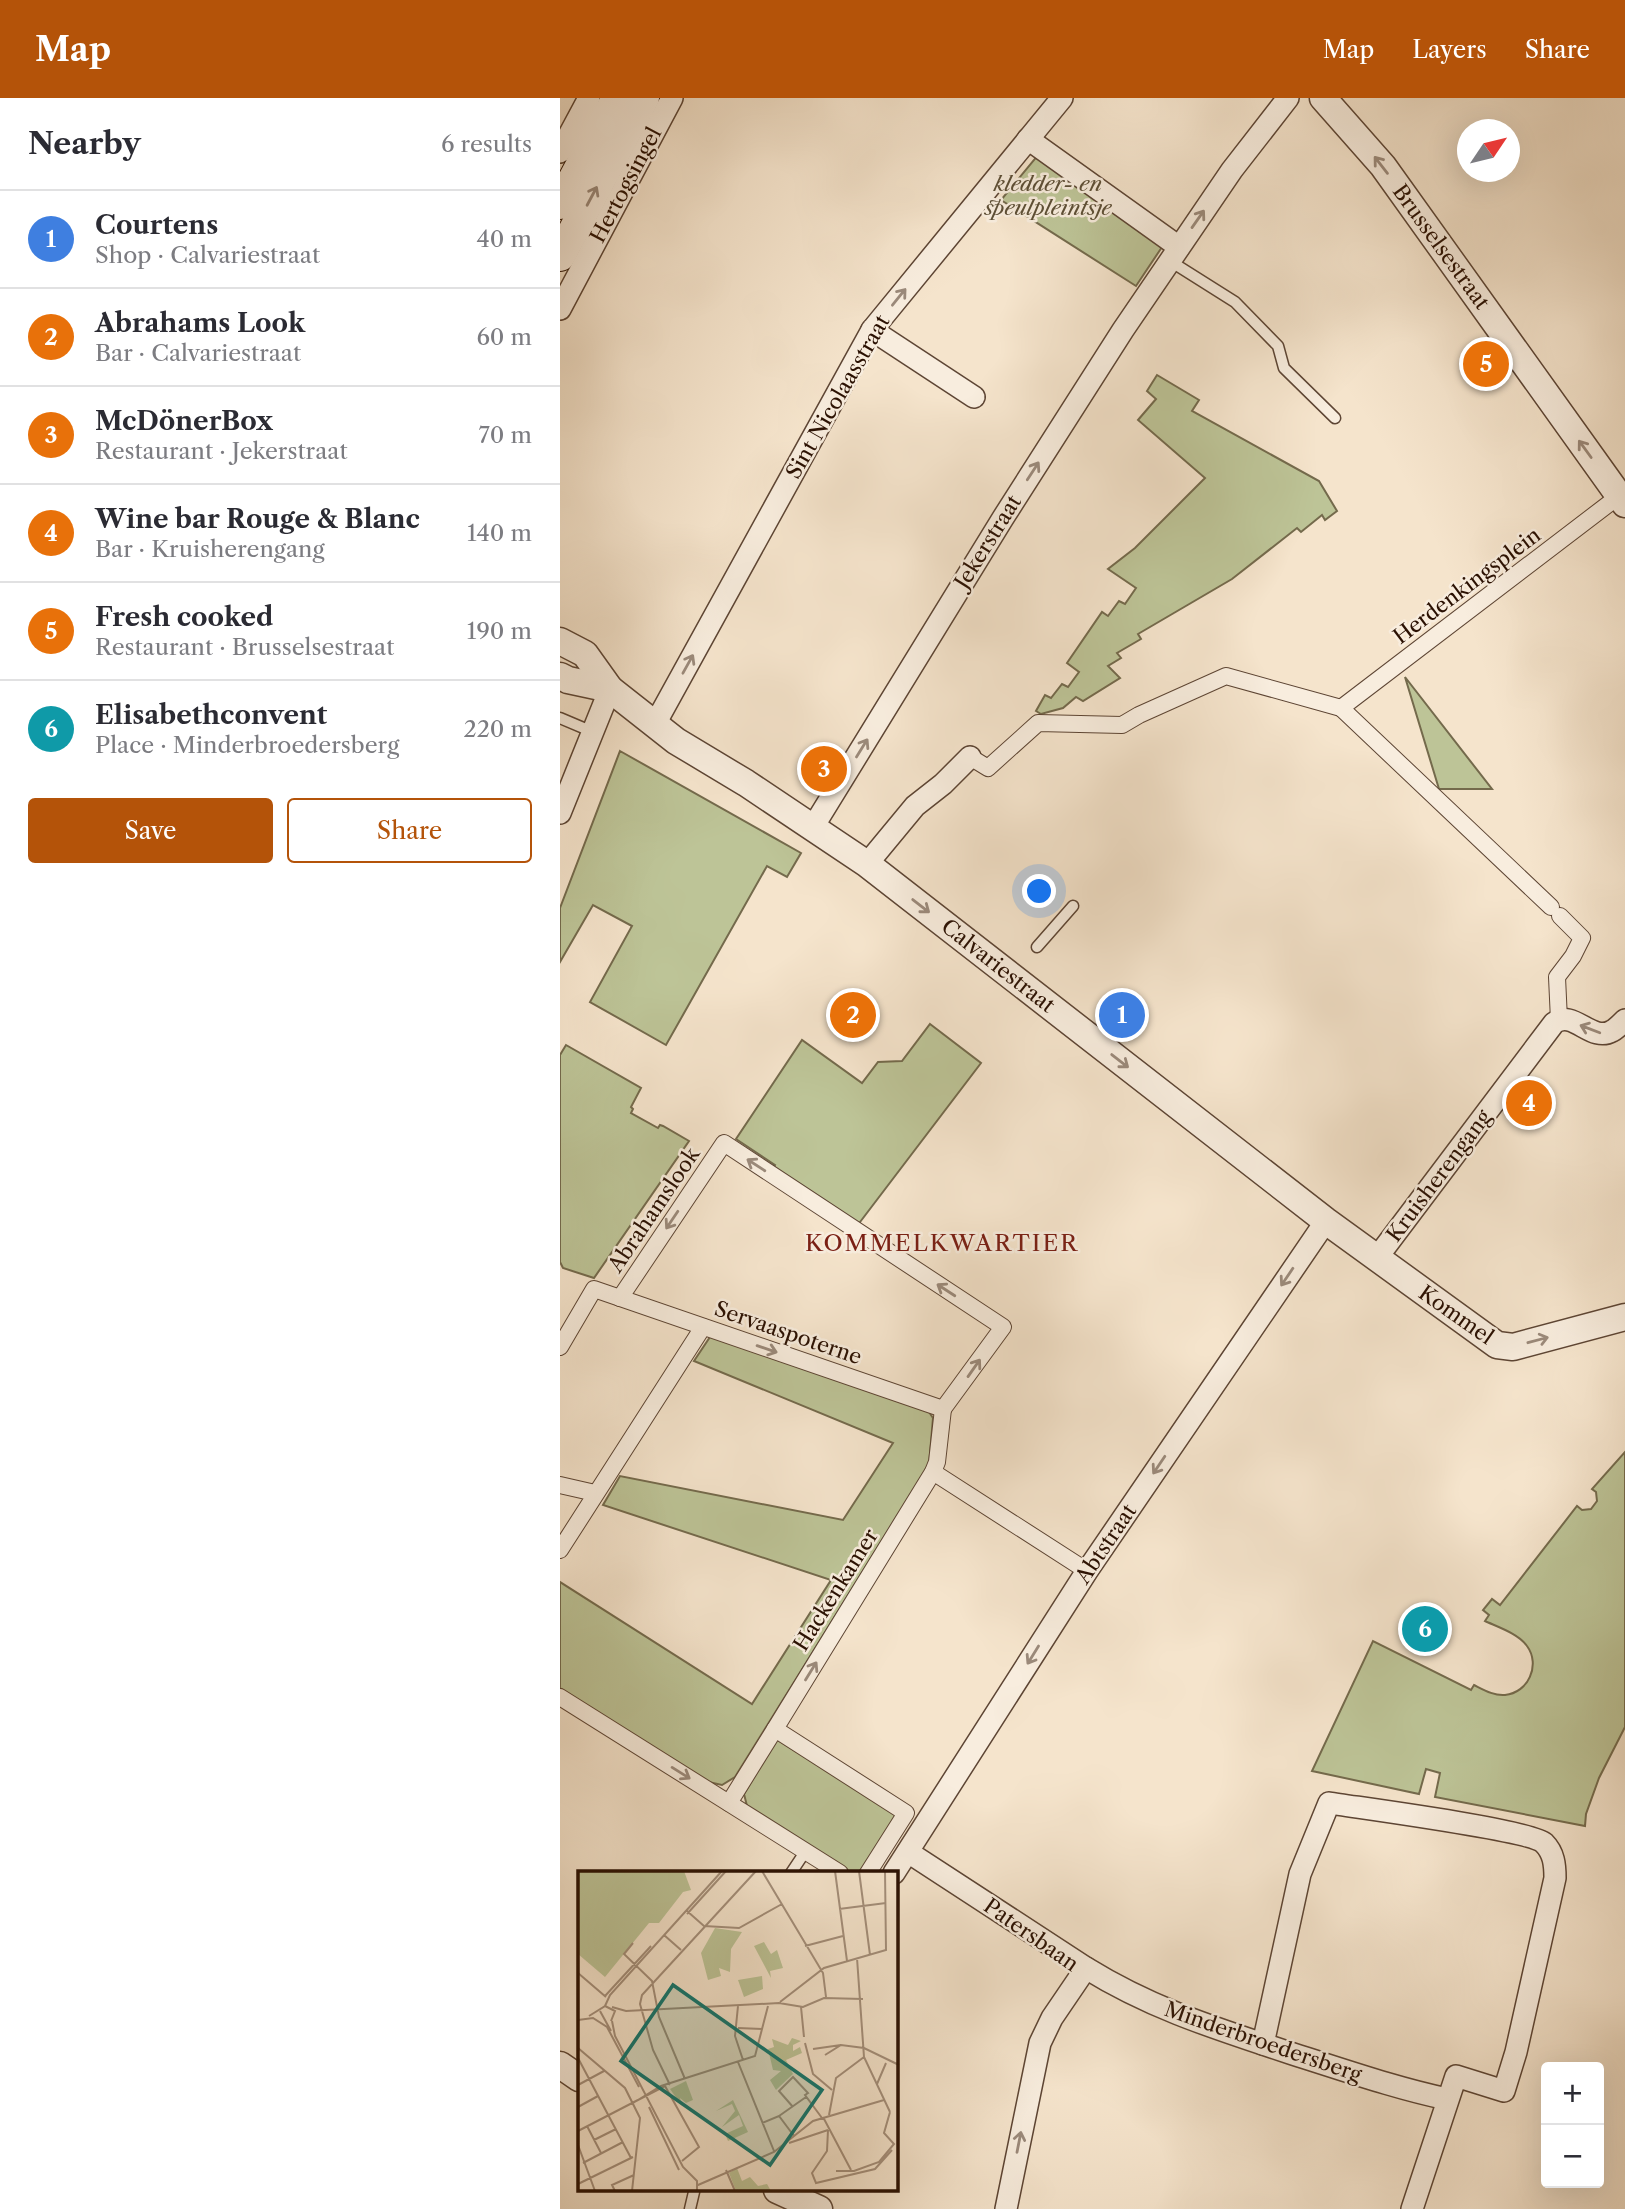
<!DOCTYPE html>
<html lang="en">
<head>
<meta charset="utf-8">
<style>
  :root { --surface:#fff; --page:#f2f2f3; --text:#2b2b33; --muted:#7c7c81; --line:#e1e1e2; --accent:#b45309 }
  body { margin:0; font-family:"Libre Caslon Text",serif; background:var(--page); color:var(--text) }
  .controls { position:absolute; right:21px; bottom:21px; display:grid; overflow:hidden; border-radius:7px; box-shadow:0 7px 28px #0002 }
  .controls button { width:63px; height:63px; display:grid; place-items:center; padding:0; border:0; border-bottom:2px solid var(--line); background:var(--surface); color:var(--text); font:35px sans-serif }
  .compass { position:absolute; left:897px; top:21px; width:63px; height:63px; border-radius:50%; background:var(--surface); box-shadow:0 7px 28px #0002; rotate:55deg }
  .you { position:absolute; left:480px; top:794px; width:24px; height:24px; margin:-18px; border:5px solid #fff; border-radius:50%; background:#1a73e8; box-shadow:0 0 0 10px #1a73e833 }
  .badge { display:grid; place-items:center; width:46px; height:46px; border-radius:50%; background:var(--accent); color:#fff; font-size:23px; font-weight:700 }
  .pin { position:absolute; translate:-50% -50%; border:4px solid #fff; box-shadow:0 2px 7px #0006 }
  .list { margin:0; padding:0; list-style:none }
  h2 { display:flex; justify-content:space-between; align-items:center; height:91px; margin:0; padding:0 28px; font-size:30px }
  h2 small { font-size:23px; font-weight:400; color:var(--muted) }
  .list li { display:grid; grid-template-columns:46px 1fr auto; gap:21px; align-items:center; box-sizing:border-box; height:98px; padding:0 28px; border-top:2px solid var(--line) }
  .list b { display:block; font-size:26px; white-space:nowrap }
  .list p { margin:0; font-size:23px; white-space:nowrap; color:var(--muted) }
  .list em { font-size:23px; font-style:normal; color:var(--muted) }
  .actions { display:flex; gap:14px; padding:21px 28px }
  .actions a { flex:1; padding:16px 0; border:2px solid var(--accent); border-radius:7px; text-align:center; font-size:24px; color:var(--accent) }
  .actions .main { background:var(--accent); color:#fff }
  .map { position:relative; flex:none; width:1065px; height:2111px; overflow:hidden }
  header { display:flex; align-items:center; gap:42px; box-sizing:border-box; height:98px; padding:0 35px; background:var(--accent); color:#fff }
  header strong { font-size:33px }
  nav { display:flex; gap:38px; margin-inline-start:auto; font-size:24px }
  main { display:flex }
  aside { flex:1; background:var(--surface) }
  .map>svg:first-child { display:block }
  .green { fill:#bdc497; stroke:#746a4c; stroke-width:2 }
  .lines { fill:none; stroke-linecap:round; stroke-linejoin:round }
  .service-casing { stroke:#5d4534; stroke-width:13 }
  .pedestrian-casing { stroke:#5d4534; stroke-width:18 }
  .minor-casing { stroke:#5d4534; stroke-width:24 }
  .tertiary-casing { stroke:#5d4534; stroke-width:29 }
  .secondary-casing { stroke:#2a1002; stroke-width:32 }
  .service { stroke:#f8edde; stroke-width:10 }
  .pedestrian { stroke:#f8edde; stroke-width:16 }
  .minor { stroke:#f8edde; stroke-width:21 }
  .tertiary { stroke:#f8edde; stroke-width:26 }
  .secondary { stroke:#f8edde; stroke-width:30 }
  .oneway { stroke:#9b8a7b }
  .labels { text-anchor:middle; stroke-width:5; stroke-linejoin:round; paint-order:stroke }
  .park-label { font-size:21px; font-style:italic; fill:#5d4f36; stroke:#f8edde }
  .street-label { font-size:21px; fill:#2a1002; stroke:#f8edde }
  .neighbourhood-label { font-size:23px; letter-spacing:2px; fill:#7a1f14; stroke:#f8edde }
  .inset-road { fill:none; stroke:#a48f7b; stroke-width:2 }
  .view { fill:#0f766e; fill-opacity:0.15; stroke:#0f766e; stroke-width:3.5 }
  .inset-edge { fill:none; stroke:#2a1002; stroke-width:3.5 }
</style>
</head>
<body>
<header>
<strong>Map</strong>
<nav><a>Map</a><a>Layers</a><a>Share</a></nav>
</header>
<main>
<aside>
<h2>Nearby<small>6 results</small></h2>
<ul class="list">
<li><span class="badge" style="background:#3f7fe0">1</span><div><b>Courtens</b><p>Shop · Calvariestraat</p></div><em>40 m</em></li>
<li><span class="badge" style="background:#e8710a">2</span><div><b>Abrahams Look</b><p>Bar · Calvariestraat</p></div><em>60 m</em></li>
<li><span class="badge" style="background:#e8710a">3</span><div><b>McDönerBox</b><p>Restaurant · Jekerstraat</p></div><em>70 m</em></li>
<li><span class="badge" style="background:#e8710a">4</span><div><b>Wine bar Rouge &amp; Blanc</b><p>Bar · Kruisherengang</p></div><em>140 m</em></li>
<li><span class="badge" style="background:#e8710a">5</span><div><b>Fresh cooked</b><p>Restaurant · Brusselsestraat</p></div><em>190 m</em></li>
<li><span class="badge" style="background:#0f9aa8">6</span><div><b>Elisabethconvent</b><p>Place · Minderbroedersberg</p></div><em>220 m</em></li>
</ul>
<div class="actions"><a class="main">Save</a><a>Share</a></div>
</aside>
<div class="map">
<svg width="1065" height="2111" viewBox="0 0 1065 2111">
  <rect width="100%" height="100%" fill="#f5e4cc"/>
  <filter id="stains"><feTurbulence type="fractalNoise" baseFrequency=".00286" numOctaves="4"/><feColorMatrix values="0 0 0 0 .2 0 0 0 0 .09 0 0 0 0 .02 0 0 0 .5 -.17"/></filter>
  <radialGradient id="worn" r=".72"><stop offset=".6" stop-color="#630" stop-opacity="0"/><stop offset="1" stop-color="#630" stop-opacity=".3"/></radialGradient>
  <g class="green">
    <path d="M478,57L602,149L576,188L441,102Z"/>
    <path d="M597,277L639,302L632,313L759,383L777,413L765,422L762,417L741,434L737,430L672,481L578,536L581,541L557,555L561,560L548,568L560,580L523,603L516,599L503,610L481,616L476,613L485,597L491,600L502,586L508,589L519,574L507,565L542,514L548,518L559,503L565,506L576,490L548,471L575,450L645,380L578,322L596,301L587,293Z"/>
    <path d="M845,579L932,691H879Z"/>
    <path d="M60,653L241,755L227,779L207,768L106,947L30,904L72,828L33,807L0,864V810Z"/>
    <path d="M370,926L421,965L297,1128L212,1072L215,1067L176,1041L242,942L302,985L318,964L342,963Z"/>
    <path d="M6,947L81,990L71,1009L73,1011L71,1015L98,1030L100,1027L103,1028L129,1043L34,1180L3,1170L0,1164V957Z"/>
    <path d="M152,1236L369,1314L373,1320L369,1367L175,1679L162,1687L144,1683L0,1590V1484L192,1606L271,1482L43,1407L60,1378L283,1422L333,1345L134,1263Z"/>
    <path d="M1065,1354V1629L1039,1680L1026,1716L1025,1728L875,1699L880,1675L866,1671L859,1696L752,1673L813,1543L911,1592L914,1587C924,1592 934,1598 945,1597C968,1595 981,1567 967,1548C959,1536 938,1529 925,1523L929,1517L923,1512L932,1501L940,1507L1017,1408L1022,1412L1031,1411L1037,1403L1036,1394L1032,1391Z"/>
    <path d="M216,1641L337,1716L303,1770L297,1775H292L192,1713L187,1708L184,1696Z"/>
  </g>
  <g class="lines">
    <g class="service-casing">
      <g id="service">
        <path d="M610,163L675,204L718,248L724,270L775,320"/>
        <path d="M0,620L33,634"/>
        <path d="M477,849L513,808"/>
        <path d="M231,1775L245,1754"/>
        <path d="M130,2111L134,2094"/>
      </g>
    </g>
    <g class="pedestrian-casing">
      <g id="pedestrian">
        <path d="M410,659L428,670L478,625L562,627L579,617L666,578L781,610"/>
        <path d="M991,809L781,610L1059,398"/>
        <path d="M999,922L997,879L1013,858L1022,840L1000,818"/>
        <path d="M60,1200L164,1045L443,1229L383,1311"/>
        <path d="M0,1249L34,1191L383,1311"/>
        <path d="M373,1374L527,1473"/>
        <path d="M0,1387L35,1395"/>
        <path d="M0,1452L143,1229"/>
        <path d="M0,1599L280,1775"/>
        <path d="M215,1631L373,1374L377,1364L383,1311"/>
        <path d="M169,1705L215,1631L346,1715L308,1775"/>
      </g>
    </g>
    <g class="minor-casing">
      <g id="minor">
        <path d="M468,41L619,149"/>
        <path d="M0,54L29,0"/>
        <path d="M0,211L112,0"/>
        <path d="M312,232L414,299"/>
        <path d="M95,626L312,232L502,0"/>
        <path d="M0,715L50,591"/>
        <path d="M253,729L443,420L563,232L672,72L728,0"/>
        <path d="M307,766L355,708L383,686L410,659"/>
        <path d="M816,1161L994,925C1014,911 1031,945 1052,933C1056,931 1061,926 1065,922"/>
        <path d="M348,1754L526,1870L492,1920L480,1945L446,2111"/>
        <path d="M334,1775L527,1473L766,1123"/>
        <path d="M526,1870C594,1912 658,1931 733,1956C784,1972 835,1990 887,2001"/>
        <path d="M703,1946L740,1776L769,1705C800,1710 969,1732 984,1745C994,1755 995,1767 995,1780L956,1954L944,1993L896,1978L852,2111"/>
      </g>
    </g>
    <g class="tertiary-casing">
      <g id="tertiary">
        <path d="M763,0L823,68L1065,406"/>
        <path d="M0,543L25,556L50,591L116,643L186,685L307,766L766,1123L937,1247L953,1249L1065,1219"/>
        <path d="M0,578L8,582L50,591"/>
        <path d="M0,1967L19,1980"/>
        <path d="M217,2092L259,2111"/>
      </g>
    </g>
    <g class="secondary-casing">
      <g id="secondary">
        <path d="M0,106L57,0"/>
        <path d="M0,158L84,0"/>
      </g>
    </g>
    <use href="#service" class="service"/>
    <use href="#pedestrian" class="pedestrian"/>
    <use href="#minor" class="minor"/>
    <use href="#tertiary" class="tertiary"/>
    <use href="#secondary" class="secondary"/>
  </g>
  <defs><path id="oneway-shaft" d="M-6 0H5M1.5-3L5.5 0L1.5 3" fill="none" stroke-width="1.6" stroke-linecap="round" stroke-linejoin="round" transform="scale(1.75)"/></defs>
  <g class="oneway">
    <use href="#oneway-shaft" transform="translate(821 67) rotate(-128)"/>
    <use href="#oneway-shaft" transform="translate(32 98) rotate(-62)"/>
    <use href="#oneway-shaft" transform="translate(638 121) rotate(-55)"/>
    <use href="#oneway-shaft" transform="translate(339 199) rotate(-51)"/>
    <use href="#oneway-shaft" transform="translate(1025 351) rotate(-126)"/>
    <use href="#oneway-shaft" transform="translate(473 373) rotate(-57)"/>
    <use href="#oneway-shaft" transform="translate(128 566) rotate(-61)"/>
    <use href="#oneway-shaft" transform="translate(302 650) rotate(-58)"/>
    <use href="#oneway-shaft" transform="translate(361 808) rotate(38)"/>
    <use href="#oneway-shaft" transform="translate(1030 931) rotate(-159)"/>
    <use href="#oneway-shaft" transform="translate(560 963) rotate(38)"/>
    <use href="#oneway-shaft" transform="translate(196 1067) rotate(-147)"/>
    <use href="#oneway-shaft" transform="translate(112 1122) rotate(124)"/>
    <use href="#oneway-shaft" transform="translate(727 1179) rotate(124)"/>
    <use href="#oneway-shaft" transform="translate(386 1192) rotate(-147)"/>
    <use href="#oneway-shaft" transform="translate(978 1242) rotate(-15)"/>
    <use href="#oneway-shaft" transform="translate(207 1251) rotate(19)"/>
    <use href="#oneway-shaft" transform="translate(414 1270) rotate(-55)"/>
    <use href="#oneway-shaft" transform="translate(599 1367) rotate(124)"/>
    <use href="#oneway-shaft" transform="translate(473 1557) rotate(122)"/>
    <use href="#oneway-shaft" transform="translate(251 1573) rotate(-58)"/>
    <use href="#oneway-shaft" transform="translate(121 1675) rotate(32)"/>
    <use href="#oneway-shaft" transform="translate(459 2044) rotate(-79)"/>
  </g>
  <g class="labels">
    <g class="park-label">
      <text x="488" y="93">kledder- en<tspan x="488" dy="24">speulpleintsje</tspan></text>
    </g>
    <g class="street-label">
      <text transform="translate(66 87) rotate(-62)" y="7">Hertogsingel</text>
      <text transform="translate(881 149) rotate(54)" y="7">Brusselsestraat</text>
      <text transform="translate(278 299) rotate(-60)" y="7">Sint Nicolaasstraat</text>
      <text transform="translate(428 444) rotate(-58)" y="7">Jekerstraat</text>
      <text transform="translate(907 488) rotate(-37)" y="7">Herdenkingsplein</text>
      <text transform="translate(438 868) rotate(38)" y="7">Calvariestraat</text>
      <text transform="translate(879 1078) rotate(-53)" y="7">Kruisherengang</text>
      <text transform="translate(94 1112) rotate(-56)" y="7">Abrahamslook</text>
      <text transform="translate(896 1217) rotate(35)" y="7">Kommel</text>
      <text transform="translate(228 1235) rotate(19)" y="7">Servaaspoterne</text>
      <text transform="translate(546 1446) rotate(-56)" y="7">Abtstraat</text>
      <text transform="translate(276 1492) rotate(-58)" y="7">Hackenkamer</text>
      <text transform="translate(471 1837) rotate(35)" y="7">Patersbaan</text>
      <text transform="translate(703 1944) rotate(19)" y="7">Minderbroedersberg</text>
    </g>
    <g class="neighbourhood-label">
      <text x="382" y="1153">KOMMELKWARTIER</text>
    </g>
  </g>
  <g transform="translate(18 1773)">
    <rect width="320" height="320" fill="#f5e4cc"/>
    <path d="M0,0H106L113,19L105,21L81,52H71L27,106L0,83ZM137,57L164,61L153,78L152,101L141,97L143,105L130,109L123,82ZM186,71L193,83L199,79L205,97L192,100L193,107L176,75ZM184,105L185,118L166,126L160,109ZM214,167L223,170L215,174V180L222,176L224,182L208,189L215,203L198,219L192,209L203,200L195,199L190,178L196,176L194,168L210,174ZM108,210L115,229L108,232L102,227L104,235L92,218ZM155,229L170,261L150,270L147,263L165,255L161,244L144,256L157,240L154,233L138,240ZM159,297L164,310L172,306L180,315L189,313L193,320H158L151,302Z" fill="#bdc497"/>
    <path class="inset-road" d="M184,0L245,102L248,126M257,0L269,90M281,0L292,84M261,38L308,32M109,40L126,55M109,43L148,0M126,55L161,57L204,33M86,64L103,79M55,72L46,83L74,110L81,146L107,208M227,75L265,65M279,87L286,186L312,241M0,102L28,126M27,125L73,75M202,131L246,97L308,79L307,0M27,135L37,140L33,150M160,135L157,165L165,189M34,136L48,140L201,132L225,136L246,127L285,128M223,136L226,166M22,140L33,160M11,145L27,135L32,124L144,0M0,149L15,147L29,156L61,216M34,150L37,165L105,296L119,310V320M160,157L184,158M227,172L235,203L254,219M0,177L47,217L62,247L54,320M235,178L263,174M247,184L263,174L286,177L321,194M0,187L53,287M160,191L196,280M299,213L308,192M0,214L26,200M92,214L75,179L62,133L64,124L178,0M87,215L121,276L104,290M55,232L83,215L177,185L190,135M0,236L20,225M71,236L101,299M215,236L201,220L215,206L230,222L227,224L244,247M251,244L258,207L286,186M201,245L228,226M245,246L273,299M184,252L201,245L216,265M9,255L23,282M250,259L249,280L234,302L238,312L297,298L314,279M0,260L87,215M16,269L38,258M211,272L250,259M0,274L17,320M5,292L45,271M148,299L157,320M258,300H276L301,291L316,273L306,262L312,241M0,313L55,286M120,314L196,281L235,250L306,229M37,320L34,314L56,304"/>
    <path class="view" d="M95,114L244,219L192,294L43,190Z"/>
    <rect width="320" height="320" class="inset-edge"/>
  </g>
  <rect width="100%" height="100%" filter="url(#stains)"/>
  <rect width="100%" height="100%" fill="url(#worn)"/>
</svg>
<div class="controls">
<button>+</button>
<button>−</button>
</div>
<svg class="compass" viewBox="-18 -18 36 36"><path d="M0-13l5 13h-10z" fill="#e53935"/><path d="M0 13l5-13h-10z" fill="#7c7c81"/></svg>
<div class="you"></div>
<div class="pin badge" style="left:562px;top:917px;background:#3f7fe0">1</div>
<div class="pin badge" style="left:293px;top:917px;background:#e8710a">2</div>
<div class="pin badge" style="left:264px;top:671px;background:#e8710a">3</div>
<div class="pin badge" style="left:969px;top:1005px;background:#e8710a">4</div>
<div class="pin badge" style="left:926px;top:266px;background:#e8710a">5</div>
<div class="pin badge" style="left:865px;top:1531px;background:#0f9aa8">6</div>
</div>
</main>
</body>
</html>
